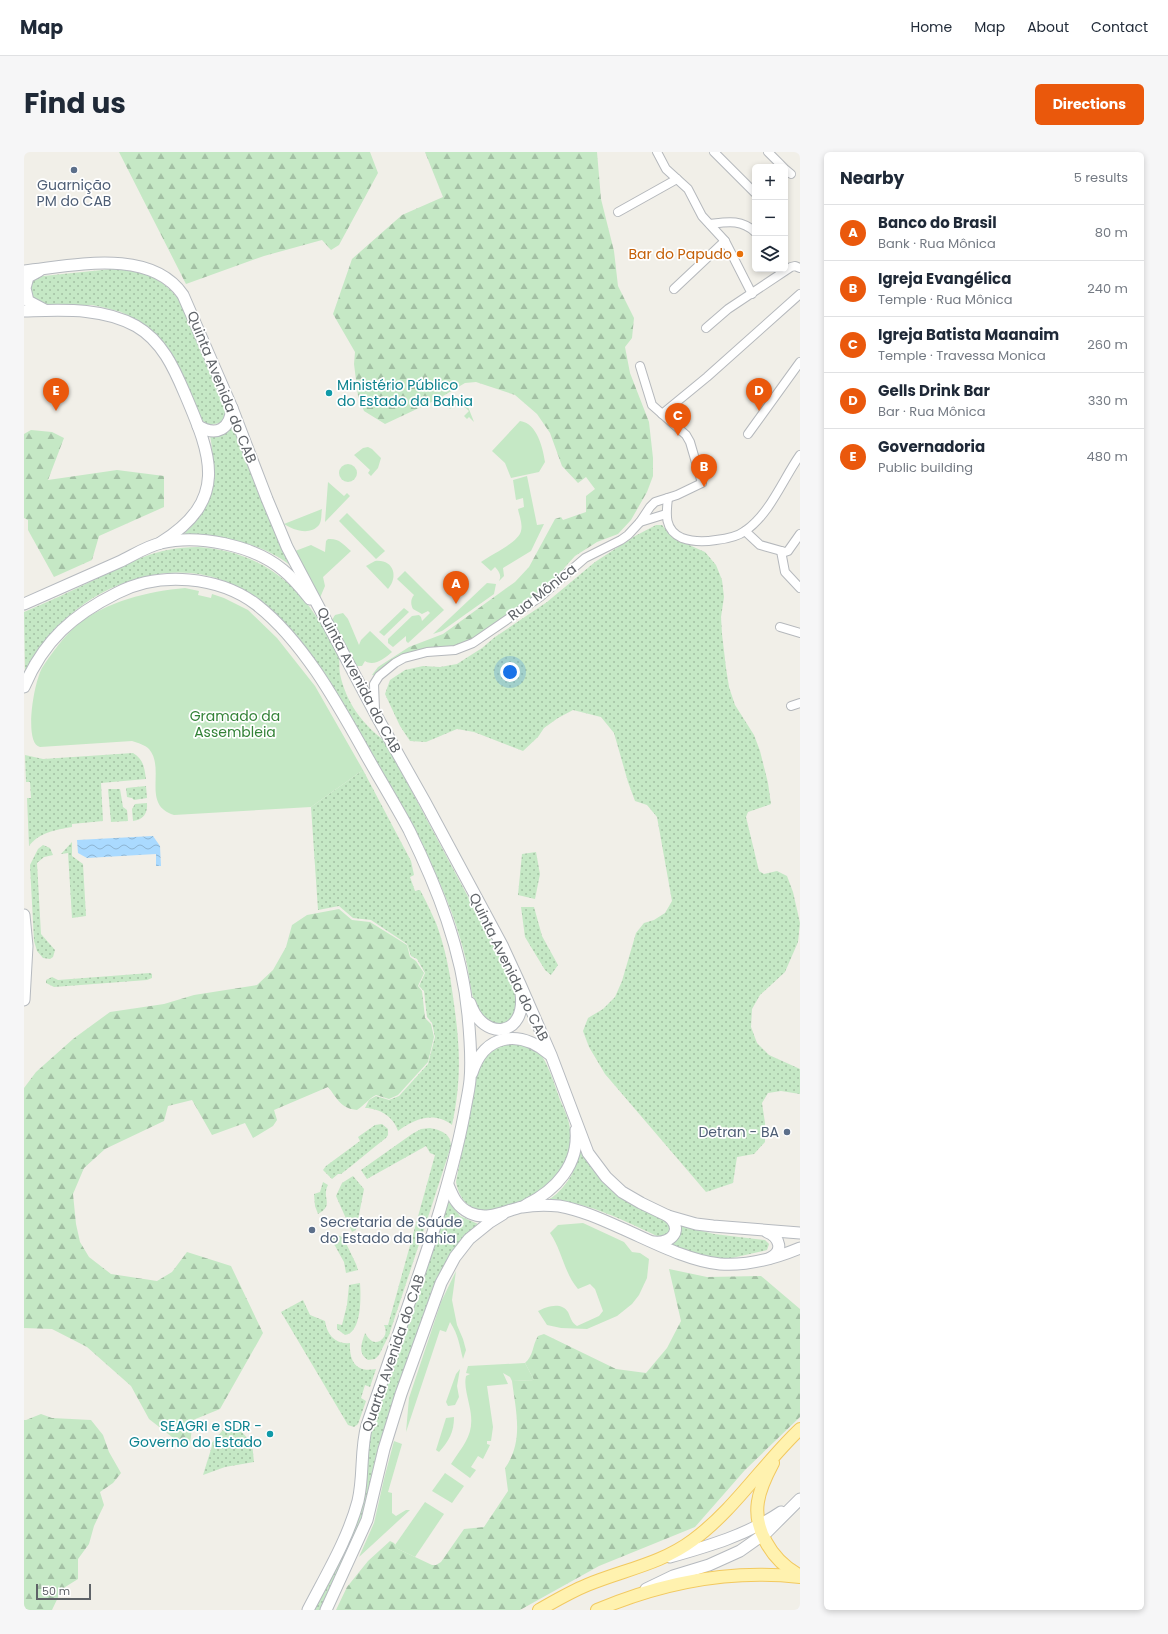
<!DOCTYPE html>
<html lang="en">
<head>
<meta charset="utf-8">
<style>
  :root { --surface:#fff; --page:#f6f6f7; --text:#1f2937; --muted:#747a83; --line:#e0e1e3; --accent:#ea580c }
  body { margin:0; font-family:Poppins,sans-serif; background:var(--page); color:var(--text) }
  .controls { position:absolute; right:12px; top:12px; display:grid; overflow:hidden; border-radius:6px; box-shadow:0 2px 6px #0003 }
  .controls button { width:36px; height:36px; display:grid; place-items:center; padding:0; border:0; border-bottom:1px solid var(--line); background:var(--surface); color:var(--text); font:20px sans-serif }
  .scale { position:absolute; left:12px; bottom:10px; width:55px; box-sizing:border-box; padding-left:4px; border:2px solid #5f6368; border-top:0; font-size:11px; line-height:14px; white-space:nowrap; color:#5f6368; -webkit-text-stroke:3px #fff; paint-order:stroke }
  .you { position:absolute; left:486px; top:520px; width:14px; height:14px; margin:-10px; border:3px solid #fff; border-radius:50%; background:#1a73e8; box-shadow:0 0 0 6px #1a73e833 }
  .badge { display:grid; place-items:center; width:26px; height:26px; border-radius:50%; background:var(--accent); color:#fff; font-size:13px; font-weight:700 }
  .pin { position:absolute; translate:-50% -33px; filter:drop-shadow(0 1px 2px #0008) }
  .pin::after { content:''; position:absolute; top:21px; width:14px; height:12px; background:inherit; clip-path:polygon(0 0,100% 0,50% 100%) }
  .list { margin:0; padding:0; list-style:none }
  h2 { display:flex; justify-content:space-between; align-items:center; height:52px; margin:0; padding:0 16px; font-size:17px }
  h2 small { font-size:13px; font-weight:400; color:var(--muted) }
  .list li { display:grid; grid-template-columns:26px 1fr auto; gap:12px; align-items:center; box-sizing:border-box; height:56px; padding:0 16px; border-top:1px solid var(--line) }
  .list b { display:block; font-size:15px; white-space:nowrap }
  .list p { margin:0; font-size:13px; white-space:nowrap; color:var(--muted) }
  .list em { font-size:13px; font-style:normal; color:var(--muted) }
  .icon { flex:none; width:22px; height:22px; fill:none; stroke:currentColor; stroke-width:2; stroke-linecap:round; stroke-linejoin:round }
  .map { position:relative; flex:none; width:776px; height:1458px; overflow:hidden; border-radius:6px }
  header { display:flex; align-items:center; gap:24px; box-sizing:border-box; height:56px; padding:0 20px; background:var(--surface); border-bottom:1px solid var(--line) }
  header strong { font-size:19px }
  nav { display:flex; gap:22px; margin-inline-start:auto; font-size:14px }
  .intro { display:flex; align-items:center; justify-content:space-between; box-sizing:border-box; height:96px; padding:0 24px }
  h1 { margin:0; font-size:28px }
  .button { padding:10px 18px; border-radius:6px; background:var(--accent); color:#fff; font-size:14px; font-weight:700 }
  main { display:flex; gap:24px; padding:0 24px }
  aside { flex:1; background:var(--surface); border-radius:6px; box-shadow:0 2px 6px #0003 }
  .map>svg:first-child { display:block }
  .grass { fill:url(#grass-dots) }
  .forest { fill:url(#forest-firs) }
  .green { fill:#c5e8c5 }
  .water { fill:url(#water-waves) }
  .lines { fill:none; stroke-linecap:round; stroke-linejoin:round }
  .minor-casing { stroke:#b5b8bc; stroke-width:10 }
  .secondary-casing { stroke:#b6babf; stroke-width:13 }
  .primary-casing { stroke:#f2c960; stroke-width:14 }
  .minor { stroke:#fff; stroke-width:8 }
  .secondary { stroke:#fff; stroke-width:11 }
  .primary { stroke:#fff2af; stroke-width:12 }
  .service-dot { fill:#5c6f8a; stroke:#fff; stroke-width:1.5 }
  .food-dot { fill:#e8710a; stroke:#fff; stroke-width:1.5 }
  .culture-dot { fill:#0f9aa8; stroke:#fff; stroke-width:1.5 }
  .labels { text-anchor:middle; stroke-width:3.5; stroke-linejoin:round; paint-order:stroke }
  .service-label { font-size:14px; fill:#4e5e75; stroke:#fff }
  .food-label { font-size:14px; fill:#c56008; stroke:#fff; text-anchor:end }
  .culture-label { font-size:14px; fill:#0d838f; stroke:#fff; text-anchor:start }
  .street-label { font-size:14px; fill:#5f6368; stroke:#fff }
  .park-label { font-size:14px; fill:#348238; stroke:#fff }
</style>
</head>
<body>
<header>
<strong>Map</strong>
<nav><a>Home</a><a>Map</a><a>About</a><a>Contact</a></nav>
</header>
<div class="intro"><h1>Find us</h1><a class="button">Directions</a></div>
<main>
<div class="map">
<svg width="776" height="1458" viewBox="0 0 776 1458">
  <defs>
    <pattern id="grass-dots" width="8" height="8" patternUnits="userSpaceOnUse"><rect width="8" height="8" fill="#c5e8c5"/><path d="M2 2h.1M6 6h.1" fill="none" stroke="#a3c0a4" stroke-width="1.8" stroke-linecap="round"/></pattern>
    <pattern id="forest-firs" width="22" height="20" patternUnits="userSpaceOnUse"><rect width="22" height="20" fill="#c5e8c5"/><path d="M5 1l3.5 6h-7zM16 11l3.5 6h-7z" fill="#a3c0a4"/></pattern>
    <pattern id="water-waves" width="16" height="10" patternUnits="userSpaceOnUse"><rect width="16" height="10" fill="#aadaff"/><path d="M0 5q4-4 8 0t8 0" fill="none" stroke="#8eb4d2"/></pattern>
  </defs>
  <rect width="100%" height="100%" fill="#f1efe8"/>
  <g class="grass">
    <path d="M88,117C122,118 144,128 162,158L202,257V264L196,271L185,273L179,269L115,169L97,160L78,155L68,153L20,154L7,147L6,132L11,127L19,124Z"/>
    <path d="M208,274L267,414C238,390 196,384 159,383C191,353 193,324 186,283Z"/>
    <path d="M632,373H638L649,386L681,400L692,413L698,428L700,445L697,465L698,482L702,516L705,535L711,553L730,583L736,599L744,631L747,652L724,660L722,665L735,719L740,722L753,719L763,724L769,740L776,771L774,790L761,820L736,843L728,857L727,875L733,891L745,903L776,917V942L757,939L744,941L738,951L741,971V990L730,1002L713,1005L709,1031L682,1040L581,922L565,895L559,879L564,866L579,857L591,845L598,829L612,781L620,771L630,768L641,761L648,749L633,665L623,653L611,649L604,630L590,581L577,565L549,558L534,566L520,576L514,585L499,599L450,580L433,577L402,590L386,589L376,574L361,542L366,528L381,518L399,514L416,515L433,512L458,496L471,485L523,450L571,410L611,384Z"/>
    <path d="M174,395C227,399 265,422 294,467C301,477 310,489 314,501C316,507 315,515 316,522C322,550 338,572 361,589L483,818L496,849L492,864L478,873L462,869C459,864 455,858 452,853C446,841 445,818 441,804C436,785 430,765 422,746C403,697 375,653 349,607C301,524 243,398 124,424C71,435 27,471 1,519L0,460C24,450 47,439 70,428C107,410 132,395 174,395Z"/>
    <path d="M109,601C120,608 120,615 122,627L77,631L79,669L48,672V675C31,678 16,680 5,694L3,646H7L6,630H2L1,603L19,607Z"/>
    <path d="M339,618L387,709L390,723L386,725L391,739L396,738C402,749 407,760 412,771C421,795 426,820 429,845C436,892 438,927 428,973C410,959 390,967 374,979C370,965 355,956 341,956L345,948L352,944L365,948L375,944L404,912L411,885L408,871L403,865L400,839L395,834L401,821L393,807L387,804L383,792L347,768L329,766L315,754L294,758L287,655Z"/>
    <path d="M122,634L123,646L110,648L108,646L103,645L102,636Z"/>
    <path d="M84,637H96L99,655L103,658L104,669L87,670Z"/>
    <path d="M123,651C124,661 119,668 109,669L108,657L111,652Z"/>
    <path d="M48,690V704L59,712L62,764L48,766L44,701L37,702Z"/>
    <path d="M19,693L26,696L29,703L20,705L13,711L17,782L31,798L29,805L26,807L19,806L13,799L10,789L6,713L14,697Z"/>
    <path d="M512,700L516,722L511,747L494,743L498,702Z"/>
    <path d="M497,755H510L518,784L534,813L527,823L521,818L501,785Z"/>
    <path d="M126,821L128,822V826L123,828L30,835L22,831V828L28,825L34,828Z"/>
    <path d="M490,890L514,898C525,913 530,931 536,948C540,957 545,967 546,977C547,987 547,998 543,1007C540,1013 535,1024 530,1028C506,1051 442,1083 432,1030L452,924L458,907L472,895Z"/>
    <path d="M358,972L364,977V983L362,986C346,998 333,1010 317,1022H314L308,1027L299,1018L302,1014L336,989L334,985L351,973Z"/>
    <path d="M406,976C416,978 427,981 427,994L408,1053L365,1183L355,1203L351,1207L344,1208C333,1202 338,1190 341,1181C345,1187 348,1192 356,1189C362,1185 363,1179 360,1173H364L411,1003L406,1001L402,994L343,1027L337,1018L388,982L397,977Z"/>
    <path d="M556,994L607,1051L641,1068C646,1073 647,1076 645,1082L637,1086C601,1069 566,1051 526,1047C544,1034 554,1016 556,994Z"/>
    <path d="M329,1024L340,1037L332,1078L328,1080L312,1044L318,1031Z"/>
    <path d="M299,1030L304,1033C297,1046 311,1053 294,1062L291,1054L290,1042L296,1040Z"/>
    <path d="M424,1049L436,1064L454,1072L431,1096L424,1106L409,1135L355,1292L338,1364L297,1458H288L327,1379L347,1279L397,1134Z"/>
    <path d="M655,1073L690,1082L741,1088L745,1092L743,1098L708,1106H694L673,1102L648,1093L654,1085Z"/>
    <path d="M310,1082L319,1085L332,1112L334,1118L322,1121L320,1110L305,1083Z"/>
    <path d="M336,1131C337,1144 338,1181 321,1183L313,1177V1172L318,1173L323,1153L325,1133Z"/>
    <path d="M279,1148L286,1163L301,1169C303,1183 312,1193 326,1191C325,1209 332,1221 352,1217L346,1235L341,1233L337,1246L342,1249L334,1272L330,1275L324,1273L257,1160Z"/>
    <path d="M208,1272L214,1276L228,1291L230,1310L201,1315L179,1323L188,1294L187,1292L203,1273Z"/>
  </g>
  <g class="forest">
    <path d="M95,0H346L354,21L315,93L307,98L298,88L240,104L162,132Z"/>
    <path d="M401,0H573L577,47L590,99L594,134L610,166L608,186L601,195L606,221L625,270L629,306V324L623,340L607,368L594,382L573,390L551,404L541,415L528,435L449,491L392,503L355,524L348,523L354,515L385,495L419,482L491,430L505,415L531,367L537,365L539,368L562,360V344L571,337L562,325L554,331L538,314L526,281L513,262L491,243L452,230L441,231L414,247L361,272L340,259L334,244L330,212L331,200L309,162L328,107L378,63L419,45Z"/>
    <path d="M7,278L28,280L40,286L24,328L93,318L140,324V355L75,384L68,408L30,425L4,378V368L0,366V282Z"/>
    <path d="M315,757L328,768L346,770L383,793L386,805L392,809L400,821L394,834L398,839L401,866L407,872L410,885L404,910L374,943L365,947L352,943C344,947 341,953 333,958C316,956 314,947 304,935L250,958L253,968L249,974L229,986L221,971L188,983L168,948L144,954L140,969L81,997L60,1016L49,1042L52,1072L56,1090L65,1105L87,1122L133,1129L148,1120L163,1100L207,1114L239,1181L196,1257L169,1268L166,1292H157L125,1267L107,1234L63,1195L28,1177L0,1176V936L12,920L49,887L86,860L140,852L170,843L233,833L249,818L262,795L268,773L283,763Z"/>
    <path d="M645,1117L683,1125L737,1124L776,1157V1265L721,1318L671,1375L575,1414L496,1458H312L323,1435L344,1409L366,1389L370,1391L374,1397L408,1413H412L417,1410L440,1377L460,1375L484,1339L481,1316C500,1289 492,1260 488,1229L510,1228L501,1211C510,1203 508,1194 514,1184L520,1182L592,1217L622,1221L643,1196L657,1169Z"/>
    <path d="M17,1262L28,1266L67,1268L79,1283L85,1300L97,1321L89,1331L76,1340L80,1353L70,1374L65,1392L54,1407V1427L38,1437L28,1458H0V1268H2Z"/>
  </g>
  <g class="green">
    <path d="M436,245L441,247L450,270L445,265L443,267L440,264L445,259L434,249L426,257L422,253Z"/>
    <path d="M496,269C513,271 519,296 521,310L515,320L487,326L481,311L468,299Z"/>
    <path d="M344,295L348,297L357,306L354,316L347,324L344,321L346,318L330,303L339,296Z"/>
    <circle cx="324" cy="321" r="9"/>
    <path d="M503,324L513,373L520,372L507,399L479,416L480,424L475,429C478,424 475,419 471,415L467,419L457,410C467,403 495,390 497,379C499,372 495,363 494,357L500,355L499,346L492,348L489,328Z"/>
    <path d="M304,330L320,344L323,341L326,344L301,370Z"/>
    <path d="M298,357C297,362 298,369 295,373C286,384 269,378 260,372Z"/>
    <path d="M323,361L361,399L352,407L315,369Z"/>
    <path d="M304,387C315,386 319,392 327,399L299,425L301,434L295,448L266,401L287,393L301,400L302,389Z"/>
    <path d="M351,409C369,407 375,424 364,437L342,414Z"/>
    <path d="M381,419L420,458L384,491L382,489V484L369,495L364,491V487L388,464L395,463L397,465L398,469L406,461L404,459L398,462L389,457C387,453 386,448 390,443L373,427Z"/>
    <path d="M463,431L472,432L470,442L418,479L409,482Z"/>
    <path d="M161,436L175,439L174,443L187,446L188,442L200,446L224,458L253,486L291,534L339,618L287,655L150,663C117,653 142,617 125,597C121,593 114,591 108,589L16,595C0,592 9,533 18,516C27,502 40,484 53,473C81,450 125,439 161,436Z"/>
    <path d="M380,456L385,460L360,484L355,480Z"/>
    <path d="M319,461L324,467L335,493L337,488L346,479L368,500C361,506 350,515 341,509L338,514H330L305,473L311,463Z"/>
    <path d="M559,1071L600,1090L608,1100L616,1101L625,1107L623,1126L615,1143L608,1152L593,1164L563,1177L537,1176L523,1173L514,1159C522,1155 537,1149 544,1160C547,1166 547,1170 553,1174L575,1164L579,1159L571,1137L566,1132L554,1137C540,1121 538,1098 526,1081L534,1073Z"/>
    <path d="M432,1119L428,1148L433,1173L439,1187L442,1198L439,1207C435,1192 435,1184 426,1170L422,1180L416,1178L382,1280L385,1246L417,1150Z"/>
    <path d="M501,1211L510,1228L488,1229L486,1225L479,1221L484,1232L463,1234L469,1275L467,1289H463V1292L466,1293L459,1307L454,1304L447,1315L452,1318L446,1326L427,1312C442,1289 452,1281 445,1252C443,1242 440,1233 442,1224L446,1222L442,1221L444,1214Z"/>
    <path d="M436,1217L433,1234L435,1245L431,1253L424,1254L422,1250L432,1222Z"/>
    <path d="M430,1265C430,1280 425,1289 415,1300L412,1298L422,1266Z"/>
    <path d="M370,1289L378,1292L364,1340L368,1341V1361L372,1364L382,1358H386L335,1405L350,1371L360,1327Z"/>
    <path d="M421,1321L440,1334L428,1351L408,1339Z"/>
    <path d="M401,1350L420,1362L391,1405L374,1397L371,1393Z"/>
  </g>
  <path class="water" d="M129,684L136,694L137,714H132V702L63,706L54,701L53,688Z"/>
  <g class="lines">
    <g class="minor-casing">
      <g id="minor">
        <path d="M633,0L642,17L664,37L678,64L701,89L728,142"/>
        <path d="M690,0L731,41"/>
        <path d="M744,0L759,15"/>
        <path d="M761,17L767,22"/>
        <path d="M594,60L653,27"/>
        <path d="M686,72C703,70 717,67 731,80"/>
        <path d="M650,137L701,89"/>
        <path d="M682,176L704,157L767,115L771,114L776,116"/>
        <path d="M638,262L683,225L776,142"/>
        <path d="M724,282L776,210"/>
        <path d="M644,346C642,362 640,378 658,386C669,390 680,390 692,388C701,387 713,385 721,379C746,362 759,327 776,303"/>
        <path d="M616,370L642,362"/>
        <path d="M721,379L736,393L761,400L764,399L776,382"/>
        <path d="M757,399L761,420L776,436"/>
        <path d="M756,475L776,481"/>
        <path d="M767,554L776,551"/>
        <path d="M351,558L350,532L355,524L371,511L380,506L403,500L431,498L449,491L516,445L561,406L597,388L604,383L616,370L626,355L631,350L653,343L678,331L666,290L662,283L628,253L616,214"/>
      </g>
    </g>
    <g class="secondary-casing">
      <g id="secondary">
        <path d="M0,119C48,114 126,95 159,143L208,256L243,347L263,395L352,563L401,650L478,793L496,832L527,903L564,1001L582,1025L598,1040L617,1051L644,1064L672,1072L689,1074L776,1081"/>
        <path d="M15,119L4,125L1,136L4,149L21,158"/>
        <path d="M0,159C38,158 78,155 112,174C138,189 150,216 161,242C188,305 205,348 136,391"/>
        <path d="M174,274C193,285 206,277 208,256"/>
        <path d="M0,452C32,438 63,424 95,410C108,404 123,394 137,391C174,382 229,393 259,418C269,426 278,437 286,447"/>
        <path d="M0,535C20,488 49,463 93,441C136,419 195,424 233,453C279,489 313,551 341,601C355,626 371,652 385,678C413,735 438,798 444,863C446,884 448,907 446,928C445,939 442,951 440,963C433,1000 423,1035 412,1071C390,1139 366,1206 343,1273C336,1298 340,1324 334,1349C324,1387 302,1423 284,1458"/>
        <path d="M0,763L3,794L0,848"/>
        <path d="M446,851C459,890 503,885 497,841"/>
        <path d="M448,921C460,882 495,877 525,902"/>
        <path d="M424,1033C429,1045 433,1055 446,1061C464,1069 480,1059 498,1055C510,1053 523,1053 535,1054C557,1058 577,1067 597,1076C627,1089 664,1109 696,1112C723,1114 752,1106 776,1096"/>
        <path d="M502,1053C532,1038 555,1013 552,978"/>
        <path d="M743,1080C756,1085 760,1100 746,1106"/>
        <path d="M630,1090C648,1092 660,1077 644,1064"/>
        <path d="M646,1405C685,1394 723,1383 757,1360"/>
        <path d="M622,1437L649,1424L685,1413L716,1399L743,1380L776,1347"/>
        <path d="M302,1458L343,1368L360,1297L377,1242L417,1131L431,1105L445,1087L466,1070L479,1062"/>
      </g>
    </g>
    <g class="primary-casing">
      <g id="primary">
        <path d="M749,1311C734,1339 726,1361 742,1390C750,1405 760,1415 775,1423"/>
        <path d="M515,1458C531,1449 546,1440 563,1433C599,1418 637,1412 669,1388C710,1358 739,1312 776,1277"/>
        <path d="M573,1458C637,1431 706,1417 776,1425"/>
      </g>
    </g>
    <use href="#minor" class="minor"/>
    <use href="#secondary" class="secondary"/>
    <use href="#primary" class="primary"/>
  </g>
  <g class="service-dot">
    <circle cx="50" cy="18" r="4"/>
    <circle cx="763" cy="980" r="4"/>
    <circle cx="288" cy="1078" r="4"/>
  </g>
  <circle class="food-dot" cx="716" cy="102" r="4"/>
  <g class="culture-dot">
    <circle cx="305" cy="241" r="4"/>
    <circle cx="246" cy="1282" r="4"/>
  </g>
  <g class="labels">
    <g class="service-label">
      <text x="50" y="38">Guarnição<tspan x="50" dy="16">PM do CAB</tspan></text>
      <text x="755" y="985" text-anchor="end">Detran - BA</text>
      <text x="296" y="1075" text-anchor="start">Secretaria de Saúde<tspan x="296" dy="16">do Estado da Bahia</tspan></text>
    </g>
    <g class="food-label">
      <text x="708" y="107">Bar do Papudo</text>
    </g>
    <g class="culture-label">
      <text x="313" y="238">Ministério Público<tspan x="313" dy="16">do Estado da Bahia</tspan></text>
      <text x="238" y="1279" text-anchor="end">SEAGRI e SDR -<tspan x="238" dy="16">Governo do Estado</tspan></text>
    </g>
    <g class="street-label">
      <text transform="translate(198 235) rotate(68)" y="5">Quinta Avenida do CAB</text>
      <text transform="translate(518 440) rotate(-38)" y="5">Rua Mônica</text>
      <text transform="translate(335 528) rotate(62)" y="5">Quinta Avenida do CAB</text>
      <text transform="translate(485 815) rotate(64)" y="5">Quinta Avenida do CAB</text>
      <text transform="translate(369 1201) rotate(-71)" y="5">Quarta Avenida do CAB</text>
    </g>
    <g class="park-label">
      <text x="211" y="569">Gramado da<tspan x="211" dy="16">Assembleia</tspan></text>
    </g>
  </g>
</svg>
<div class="controls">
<button>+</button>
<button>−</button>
<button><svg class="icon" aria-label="layers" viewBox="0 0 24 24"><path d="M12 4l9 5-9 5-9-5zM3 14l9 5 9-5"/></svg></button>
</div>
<div class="scale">50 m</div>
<div class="you"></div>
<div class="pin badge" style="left:432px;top:452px">A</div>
<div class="pin badge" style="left:680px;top:335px">B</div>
<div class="pin badge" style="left:654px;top:284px">C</div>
<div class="pin badge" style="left:735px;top:259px">D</div>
<div class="pin badge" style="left:32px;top:259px">E</div>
</div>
<aside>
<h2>Nearby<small>5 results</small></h2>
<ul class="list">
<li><span class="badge">A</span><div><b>Banco do Brasil</b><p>Bank · Rua Mônica</p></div><em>80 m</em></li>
<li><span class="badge">B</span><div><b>Igreja Evangélica</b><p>Temple · Rua Mônica</p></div><em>240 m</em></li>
<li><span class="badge">C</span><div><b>Igreja Batista Maanaim</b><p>Temple · Travessa Monica</p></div><em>260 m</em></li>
<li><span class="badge">D</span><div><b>Gells Drink Bar</b><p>Bar · Rua Mônica</p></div><em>330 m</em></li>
<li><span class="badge">E</span><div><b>Governadoria</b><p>Public building</p></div><em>480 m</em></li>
</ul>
</aside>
</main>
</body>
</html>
